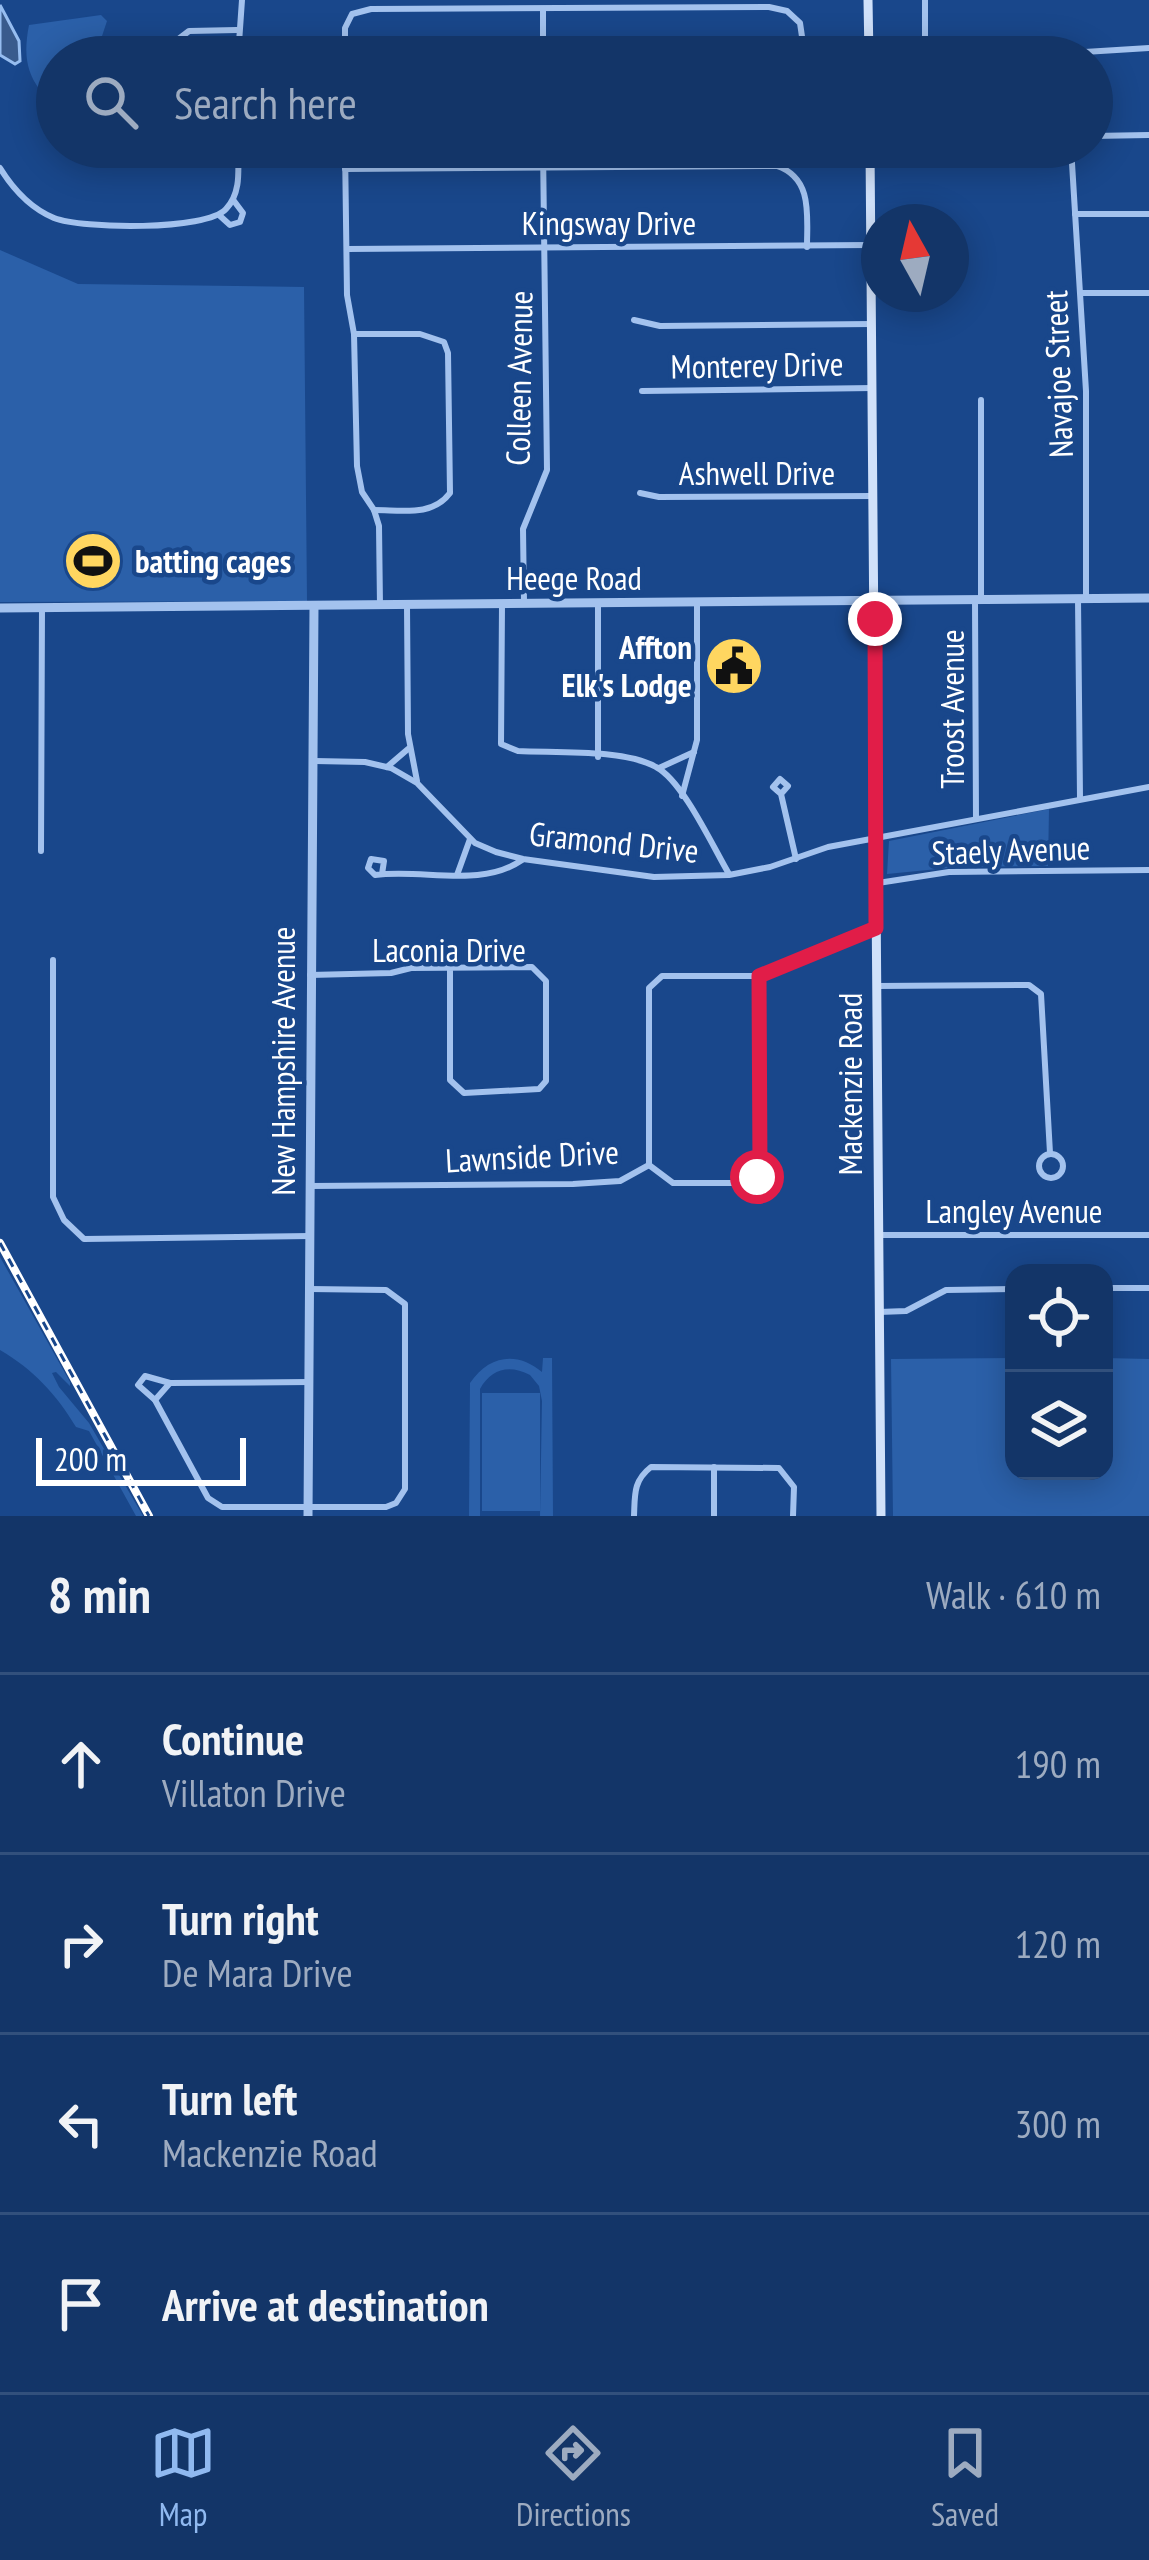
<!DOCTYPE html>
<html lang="en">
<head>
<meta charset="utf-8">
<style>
  :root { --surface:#133568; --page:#204071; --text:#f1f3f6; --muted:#9dabc0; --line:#32507c; --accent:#90b9f0 }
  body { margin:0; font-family:"PT Sans Narrow",sans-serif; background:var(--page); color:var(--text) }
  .controls { position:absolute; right:36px; bottom:36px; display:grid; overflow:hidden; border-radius:24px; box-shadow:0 6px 30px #0003 }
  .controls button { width:108px; height:108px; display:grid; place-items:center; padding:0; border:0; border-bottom:3px solid var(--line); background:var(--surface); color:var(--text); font:60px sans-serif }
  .compass { position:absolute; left:861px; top:204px; width:108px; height:108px; border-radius:50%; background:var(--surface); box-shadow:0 6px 30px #0003; rotate:352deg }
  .scale { position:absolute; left:36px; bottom:30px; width:210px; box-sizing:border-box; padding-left:12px; border:6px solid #fff; border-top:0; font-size:33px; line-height:42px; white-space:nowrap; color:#fff; -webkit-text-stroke:9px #19478b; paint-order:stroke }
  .stop { position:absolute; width:36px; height:36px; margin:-27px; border:9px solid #e11d48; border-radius:50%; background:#fff }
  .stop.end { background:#e11d48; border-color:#fff; box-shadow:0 3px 12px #0008 }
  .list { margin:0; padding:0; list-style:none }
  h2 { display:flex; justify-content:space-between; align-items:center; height:156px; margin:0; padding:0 48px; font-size:51px }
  h2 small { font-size:39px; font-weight:400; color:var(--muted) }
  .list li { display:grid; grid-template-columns:78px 1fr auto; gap:36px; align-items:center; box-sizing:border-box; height:180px; padding:0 48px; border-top:3px solid var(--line) }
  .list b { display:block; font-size:45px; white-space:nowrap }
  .list p { margin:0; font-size:39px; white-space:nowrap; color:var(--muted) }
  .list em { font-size:39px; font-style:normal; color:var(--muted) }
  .icon { flex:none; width:66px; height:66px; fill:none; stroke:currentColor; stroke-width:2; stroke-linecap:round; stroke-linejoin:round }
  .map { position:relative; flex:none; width:1149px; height:1516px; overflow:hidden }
  .search { position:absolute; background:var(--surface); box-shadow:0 6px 30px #0003; left:36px; right:36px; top:36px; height:132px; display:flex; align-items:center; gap:30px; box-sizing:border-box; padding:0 42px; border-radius:66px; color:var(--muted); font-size:45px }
  .sheet { height:876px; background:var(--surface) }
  nav { display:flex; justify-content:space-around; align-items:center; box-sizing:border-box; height:168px; border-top:3px solid var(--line); background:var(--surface); font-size:33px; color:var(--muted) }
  nav a { display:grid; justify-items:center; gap:6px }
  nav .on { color:var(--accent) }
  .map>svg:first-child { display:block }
  .green { fill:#2b60a9 }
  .water { fill:#395b8d; stroke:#96bdf0; stroke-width:3 }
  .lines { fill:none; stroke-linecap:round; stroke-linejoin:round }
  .minor { stroke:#a3c2ee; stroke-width:6 }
  .tertiary { stroke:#a3c2ee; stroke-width:9 }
  .secondary { stroke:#d0e1fa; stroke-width:9 }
  .rail-casing { stroke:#fff; stroke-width:8 }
  .rail { stroke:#19478b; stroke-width:3; stroke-dasharray:9; stroke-linecap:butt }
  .route { stroke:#e11d48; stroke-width:15 }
  .labels { text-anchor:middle; stroke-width:9; stroke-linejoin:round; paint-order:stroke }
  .street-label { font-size:33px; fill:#fff; stroke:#19478b }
  .poi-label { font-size:33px; font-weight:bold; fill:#fff; stroke:#19478b; text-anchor:start }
</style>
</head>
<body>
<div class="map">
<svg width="1149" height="1516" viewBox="0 0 1149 1516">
  <rect width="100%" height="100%" fill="#19478b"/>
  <g class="green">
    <path d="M101,15L107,21L95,57H57V107C28,83 22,61 29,25Z"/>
    <path d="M69,147H172L173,152L159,160L81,162Z"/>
    <path d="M0,250L78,284L304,287L307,601L0,602Z"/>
    <path d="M1049,809L1048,866L958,867L887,874L889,841Z"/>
    <path d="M0,1257L70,1382V1386L56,1372L52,1373L59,1387L89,1423L143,1516H136L89,1431L76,1427C56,1394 34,1370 0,1350Z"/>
    <path d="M543,1358H552L553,1516H540L542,1401L539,1386L530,1375C509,1364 491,1369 480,1389V1516H469L470,1383C489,1355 517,1351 542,1372Z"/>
    <path d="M1014,1358V1471H1104V1358L1149,1359V1516H893L891,1359Z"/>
    <rect x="482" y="1393" width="58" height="118"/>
  </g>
  <path class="water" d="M0,5L19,41L20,61L15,64L0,55Z"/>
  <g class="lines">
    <g class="minor">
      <path d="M172,44L189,31L237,30"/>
      <path d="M158,57L156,49L165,41L174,47L172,57"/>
      <path d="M238,57L242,0"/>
      <path d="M345,57V28L352,14L371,9L769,7L787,11L800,23L805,57"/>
      <path d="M543,57V9"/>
      <path d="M925,57V0"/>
      <path d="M1005,57L1149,48"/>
      <path d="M1092,136L1149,135"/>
      <path d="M345,147L347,295L354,334L357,466L362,492L374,510L379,526L380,606"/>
      <path d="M1071,147L1086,391V599"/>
      <path d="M870,160L1008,154L1037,147"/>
      <path d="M0,168C13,189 30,208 54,218C82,229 206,231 226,209C242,192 238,168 238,147"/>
      <path d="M345,169L777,166C813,178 807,216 807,247"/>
      <path d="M1075,214H1149"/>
      <path d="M219,215L230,225L240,222L243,213L234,201"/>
      <path d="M347,249L871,245"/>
      <path d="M1081,293H1149"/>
      <path d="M634,320L660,326L872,324"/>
      <path d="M354,334H420L444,342L448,353L450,493C432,517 402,510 374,510"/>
      <path d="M642,391L873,388"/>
      <path d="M981,400V601"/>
      <path d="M640,493L659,497L874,496"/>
      <path d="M1078,599L1080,798"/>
      <path d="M975,601L976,818"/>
      <path d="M524,602L523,529L547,470L543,147"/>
      <path d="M502,605L501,744L518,751C555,753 624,749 656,767C683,781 713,847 729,874"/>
      <path d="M598,605V757"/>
      <path d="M407,606L408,734L417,781"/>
      <path d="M315,761L365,762L391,768L417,783L475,843L496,852L523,859L654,877L729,875L770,867L828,847L1149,787"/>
      <path d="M387,767L408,749"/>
      <path d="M659,768L694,752"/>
      <path d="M781,794L788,786L780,779L773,787L781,794L796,859"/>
      <path d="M682,796L697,740V604"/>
      <path d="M41,851L42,608"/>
      <path d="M382,874L384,861L371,859L368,868L375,875C422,868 480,889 522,860"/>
      <path d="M457,875L470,839"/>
      <path d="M878,883L949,872L1149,870"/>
      <path d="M53,960V1197L64,1220L84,1239L310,1236"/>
      <path d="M310,975L391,973L411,968L532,967L546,981V1081L539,1089L464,1093L450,1080V968"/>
      <path d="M877,986L1029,985L1041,994L1050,1153"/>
      <circle cx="1051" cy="1166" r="12"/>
      <path d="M649,1165V988L662,976H759L876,928"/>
      <path d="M649,1165L673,1183H747L760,1170L759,976"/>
      <path d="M747,1183L757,1191L765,1188L767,1179L760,1170"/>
      <path d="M310,1186L573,1184L620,1181L649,1165"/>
      <path d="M878,1235H1149"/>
      <path d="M1104,1288H1149"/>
      <path d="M879,1312L906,1311L946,1290L1014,1289"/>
      <path d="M170,1383L145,1376L138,1385L155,1400L208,1498L222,1507H386L396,1503L405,1489V1304L386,1290L310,1289"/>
      <path d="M155,1400L170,1383L310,1382"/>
      <path d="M714,1467V1516"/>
      <path d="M634,1516C635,1495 633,1481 651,1467L779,1468L794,1487L793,1516"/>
    </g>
    <g class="tertiary">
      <path d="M0,608L1149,598"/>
      <path d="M308,1516L314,606"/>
    </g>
    <g class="secondary">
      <path d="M868,0L869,57"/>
      <path d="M870,147L881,1516"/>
    </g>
    <g class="rail-casing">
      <path id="rail" d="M0,1243L149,1516"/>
    </g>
    <use href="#rail" class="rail"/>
  </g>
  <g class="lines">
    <path class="route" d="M757,1177L760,1170L759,976L876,928L875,619"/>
  </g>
  <defs>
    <g id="stadium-disc" transform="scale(3)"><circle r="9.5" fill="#ffd660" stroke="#19478b"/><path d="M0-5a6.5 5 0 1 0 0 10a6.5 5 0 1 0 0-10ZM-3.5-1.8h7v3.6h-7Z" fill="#111"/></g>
    <g id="civic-disc" transform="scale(3)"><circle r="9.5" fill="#ffd660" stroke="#19478b"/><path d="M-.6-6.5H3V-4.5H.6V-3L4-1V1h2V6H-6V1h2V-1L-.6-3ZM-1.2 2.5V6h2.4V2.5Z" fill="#111"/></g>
  </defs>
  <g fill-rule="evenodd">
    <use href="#stadium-disc" x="93" y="561"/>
    <use href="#civic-disc" x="734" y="666"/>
  </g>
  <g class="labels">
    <g class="street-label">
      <text x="609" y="235">Kingsway Drive</text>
      <text transform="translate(757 365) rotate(-1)" y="12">Monterey Drive</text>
      <text transform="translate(1058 374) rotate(-92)" y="12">Navajoe Street</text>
      <text transform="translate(519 378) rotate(-89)" y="12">Colleen Avenue</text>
      <text x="757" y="485">Ashwell Drive</text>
      <text x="574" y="590">Heege Road</text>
      <text transform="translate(952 709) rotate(-90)" y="12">Troost Avenue</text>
      <text transform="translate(614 842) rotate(6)" y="12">Gramond Drive</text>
      <text transform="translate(1011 850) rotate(-2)" y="12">Staely Avenue</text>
      <text x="449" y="962">Laconia Drive</text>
      <text transform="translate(283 1061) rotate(-90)" y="12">New Hampshire Avenue</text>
      <text transform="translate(850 1084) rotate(-90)" y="12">Mackenzie Road</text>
      <text transform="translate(532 1156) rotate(-3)" y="12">Lawnside Drive</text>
      <text x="1014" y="1223">Langley Avenue</text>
    </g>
    <g class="poi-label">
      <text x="135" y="573">batting cages</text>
      <text x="692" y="659" text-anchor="end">Affton<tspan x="692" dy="38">Elk's Lodge</tspan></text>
    </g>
  </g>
</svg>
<div class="controls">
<button><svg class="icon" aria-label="locate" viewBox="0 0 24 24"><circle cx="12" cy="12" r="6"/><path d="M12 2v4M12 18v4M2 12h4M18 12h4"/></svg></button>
<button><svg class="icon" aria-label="layers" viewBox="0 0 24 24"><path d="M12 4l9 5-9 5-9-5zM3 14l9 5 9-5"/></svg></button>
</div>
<svg class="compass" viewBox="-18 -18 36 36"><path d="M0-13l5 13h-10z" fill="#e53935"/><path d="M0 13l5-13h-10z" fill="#9dabc0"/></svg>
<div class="scale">200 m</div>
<div class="stop" style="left:757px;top:1177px"></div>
<div class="stop end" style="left:875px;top:619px"></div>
<div class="search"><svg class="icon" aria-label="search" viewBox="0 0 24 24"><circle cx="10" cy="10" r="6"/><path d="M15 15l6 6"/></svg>Search here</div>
</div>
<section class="sheet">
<h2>8 min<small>Walk · 610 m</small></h2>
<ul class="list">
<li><svg class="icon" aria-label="ahead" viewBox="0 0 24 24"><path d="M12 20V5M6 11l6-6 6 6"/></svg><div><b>Continue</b><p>Villaton Drive</p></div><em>190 m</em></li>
<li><svg class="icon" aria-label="right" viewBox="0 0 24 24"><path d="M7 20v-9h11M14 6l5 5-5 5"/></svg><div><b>Turn right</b><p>De Mara Drive</p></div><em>120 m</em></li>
<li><svg class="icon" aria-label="left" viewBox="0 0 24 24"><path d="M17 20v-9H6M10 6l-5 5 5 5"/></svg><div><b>Turn left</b><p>Mackenzie Road</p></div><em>300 m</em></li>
<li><svg class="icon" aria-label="arrive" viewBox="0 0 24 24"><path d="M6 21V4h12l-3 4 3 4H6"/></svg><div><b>Arrive at destination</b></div></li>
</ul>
</section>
<nav>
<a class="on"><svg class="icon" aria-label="map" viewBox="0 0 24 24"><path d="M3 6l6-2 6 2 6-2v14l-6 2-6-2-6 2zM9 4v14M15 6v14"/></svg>Map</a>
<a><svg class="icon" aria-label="directions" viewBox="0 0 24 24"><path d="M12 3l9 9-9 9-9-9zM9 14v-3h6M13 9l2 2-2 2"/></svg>Directions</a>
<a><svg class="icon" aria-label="saved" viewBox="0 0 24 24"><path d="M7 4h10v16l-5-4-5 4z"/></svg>Saved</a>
</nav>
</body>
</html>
